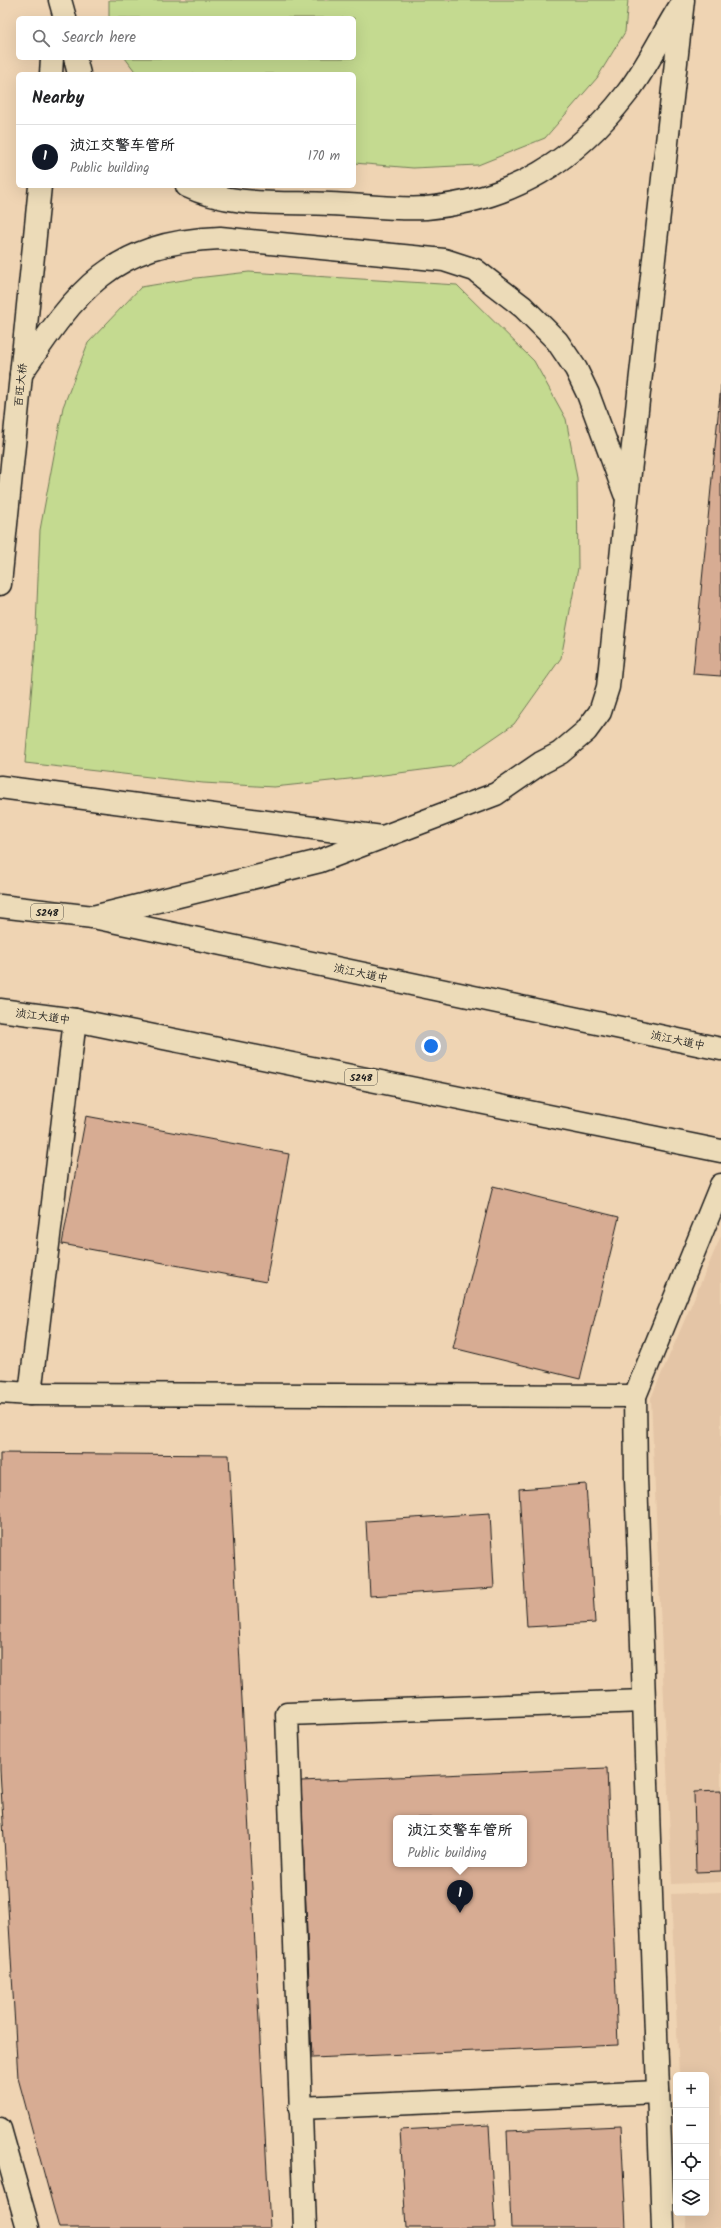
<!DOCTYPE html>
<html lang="en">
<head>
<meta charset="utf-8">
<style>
  :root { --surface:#fff; --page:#f2f2f2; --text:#202124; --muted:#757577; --line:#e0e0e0; --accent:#111827 }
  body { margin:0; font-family:Kalam,"LXGW WenKai TC",sans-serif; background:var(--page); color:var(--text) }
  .controls { position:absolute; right:12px; bottom:12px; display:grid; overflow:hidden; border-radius:6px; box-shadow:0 4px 16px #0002 }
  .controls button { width:36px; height:36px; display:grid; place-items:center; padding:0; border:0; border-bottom:1px solid var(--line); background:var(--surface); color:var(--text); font:20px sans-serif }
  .you { position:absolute; left:431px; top:1046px; width:14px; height:14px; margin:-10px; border:3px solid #fff; border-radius:50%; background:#1a73e8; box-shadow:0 0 0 6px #1a73e833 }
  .badge { display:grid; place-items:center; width:26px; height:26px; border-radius:50%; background:var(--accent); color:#fff; font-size:13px; font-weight:700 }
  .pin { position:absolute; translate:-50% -33px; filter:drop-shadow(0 1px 2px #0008) }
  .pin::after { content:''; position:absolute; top:21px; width:14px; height:12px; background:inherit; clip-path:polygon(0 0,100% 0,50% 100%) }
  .popup { position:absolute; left:393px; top:1815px; width:134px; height:52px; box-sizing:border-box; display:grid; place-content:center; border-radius:6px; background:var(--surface); filter:drop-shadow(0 1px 3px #0005); font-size:13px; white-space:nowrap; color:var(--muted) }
  .popup b { font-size:15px; color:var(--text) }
  .popup::after { content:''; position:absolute; left:50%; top:100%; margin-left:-8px; border:8px solid transparent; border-top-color:var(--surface) }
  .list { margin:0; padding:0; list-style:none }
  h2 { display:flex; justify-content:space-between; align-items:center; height:52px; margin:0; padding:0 16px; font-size:17px }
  h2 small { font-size:13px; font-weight:400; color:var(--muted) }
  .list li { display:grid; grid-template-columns:26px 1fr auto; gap:12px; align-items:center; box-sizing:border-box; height:64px; padding:0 16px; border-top:1px solid var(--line) }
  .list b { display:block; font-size:15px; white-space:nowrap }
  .list p { margin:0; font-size:13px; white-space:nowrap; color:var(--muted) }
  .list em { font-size:13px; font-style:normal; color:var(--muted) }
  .icon { flex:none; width:22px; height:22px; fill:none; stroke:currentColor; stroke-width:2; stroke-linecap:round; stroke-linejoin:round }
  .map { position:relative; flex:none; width:721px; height:2228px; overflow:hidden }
  .search { position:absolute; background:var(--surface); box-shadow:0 4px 16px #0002; left:16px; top:16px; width:340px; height:44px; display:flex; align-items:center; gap:10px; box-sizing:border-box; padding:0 14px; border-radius:6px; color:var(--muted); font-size:15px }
  .panel { position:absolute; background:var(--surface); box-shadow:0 4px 16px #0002; left:16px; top:72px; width:340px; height:116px; border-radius:6px }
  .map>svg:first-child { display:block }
  .built { fill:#e4c5a6 }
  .green { fill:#c4da90; stroke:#707b56 }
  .building { fill:#d7ac93; stroke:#1c1c1c; fill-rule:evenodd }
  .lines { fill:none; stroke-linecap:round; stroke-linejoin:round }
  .minor-casing { stroke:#1c1c1c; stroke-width:25 }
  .major-casing { stroke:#1c1c1c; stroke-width:25 }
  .minor { stroke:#ecdbb8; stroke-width:22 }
  .major { stroke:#ecdbb8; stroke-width:22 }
  .labels { text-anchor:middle; stroke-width:3.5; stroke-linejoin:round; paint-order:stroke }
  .shield { fill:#ecdbb8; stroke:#5a554b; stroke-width:1 }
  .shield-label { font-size:10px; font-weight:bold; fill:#1c1c1c }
  .street-label { font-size:11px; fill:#1c1c1c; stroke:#ecdbb8 }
</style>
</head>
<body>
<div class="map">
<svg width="721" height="2228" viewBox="0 0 721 2228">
  <rect width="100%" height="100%" fill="#efd4b3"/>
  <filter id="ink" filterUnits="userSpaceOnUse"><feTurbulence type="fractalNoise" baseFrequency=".025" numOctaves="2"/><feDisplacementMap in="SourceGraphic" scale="8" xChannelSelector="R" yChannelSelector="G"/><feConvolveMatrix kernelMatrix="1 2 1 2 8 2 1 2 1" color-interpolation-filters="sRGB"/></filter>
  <g filter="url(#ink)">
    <g class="built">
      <path d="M721,1236V1882L672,1884L651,1398Z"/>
      <path d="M721,1892V2228H686V2213H706V2075H679L671,1894Z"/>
    </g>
    <g class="green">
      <path d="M109,0H628L625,32L597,78L545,138L478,165L413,168L354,163V74H137L125,58H354V18H109Z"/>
      <path d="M249,272L457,285L534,361L566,419L577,478L578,568L561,658L514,724L453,766L368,777L274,787L203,783L25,763L35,651L40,530L63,407L88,343L141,287L196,278Z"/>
    </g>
    <g class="building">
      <path d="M721,385V676L693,674Z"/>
      <path d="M86,1116L289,1154L266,1282L62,1244Z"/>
      <path d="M493,1186L619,1217L580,1379L453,1348Z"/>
      <path d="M0,1453L229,1455L270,2228H59L18,2078L0,1770Z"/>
      <path d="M586,1484L595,1623L527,1627L519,1489Z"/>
      <path d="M490,1513L494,1588L370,1596L366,1521Z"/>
      <path d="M607,1768L618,2045L312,2058L301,1781ZM396,1818H524V1864H396Z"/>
      <path d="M721,1791V1871L696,1872L694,1792Z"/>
      <path d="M489,2125L495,2228H406L400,2130Z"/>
      <path d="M621,2126L626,2228H511L507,2131Z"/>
    </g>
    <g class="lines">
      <g class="minor-casing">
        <g id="minor">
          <path d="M0,1392L30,1394L75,1020"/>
          <path d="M30,1394L635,1396"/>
          <path d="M300,2108L658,2092"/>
          <path d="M305,2228L287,1714L644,1701"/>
          <path d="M663,2228L636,1478L635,1396L721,1185"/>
        </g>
      </g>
      <g class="major-casing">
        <g id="major">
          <path d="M60,0L65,18"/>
          <path d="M75,58L79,74"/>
          <path d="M51,74L52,58"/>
          <path d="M187,186C230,207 283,202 330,204C360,205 397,210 426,208C513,200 575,161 627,93C647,67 662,35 679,8"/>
          <path d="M21,374C77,290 112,242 220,238L444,260L475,270L523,307L557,341L576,369L588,394L625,494"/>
          <path d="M0,584L40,186"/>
          <path d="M0,787L382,837"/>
          <path d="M0,906L93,917L721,1049"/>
          <path d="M93,917L320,861L496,794L541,763L560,753L586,731L600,712L608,687L627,499L683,0"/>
          <path d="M0,1010L75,1020L721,1151"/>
          <path d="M0,2129L28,2228"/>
        </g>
      </g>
      <use href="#minor" class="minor"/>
      <use href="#major" class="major"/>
    </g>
  </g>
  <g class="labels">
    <g class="shield">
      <rect x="31" y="904" width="32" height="16" rx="3"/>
      <rect x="345" y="1069" width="32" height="16" rx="3"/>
    </g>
    <g class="shield-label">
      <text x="47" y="916">S248</text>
      <text x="361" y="1081">S248</text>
    </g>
    <g class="street-label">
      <text transform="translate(20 385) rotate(-84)" y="4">百旺大桥</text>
      <text transform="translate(361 973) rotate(12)" y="4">浈江大道中</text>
      <text transform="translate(43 1016) rotate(8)" y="4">浈江大道中</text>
      <text transform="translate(678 1040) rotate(12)" y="4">浈江大道中</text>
    </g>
  </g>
</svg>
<div class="controls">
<button>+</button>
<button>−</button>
<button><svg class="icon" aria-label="locate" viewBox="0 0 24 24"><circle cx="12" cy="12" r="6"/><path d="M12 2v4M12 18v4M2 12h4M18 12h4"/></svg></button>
<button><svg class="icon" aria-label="layers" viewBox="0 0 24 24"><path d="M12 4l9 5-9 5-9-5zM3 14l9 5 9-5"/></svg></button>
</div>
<div class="you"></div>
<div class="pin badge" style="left:460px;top:1913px">1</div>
<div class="popup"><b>浈江交警车管所</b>Public building</div>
<div class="search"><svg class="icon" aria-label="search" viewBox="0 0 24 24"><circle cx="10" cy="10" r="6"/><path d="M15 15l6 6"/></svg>Search here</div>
<section class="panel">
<h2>Nearby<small></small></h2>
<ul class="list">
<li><span class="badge">1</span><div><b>浈江交警车管所</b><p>Public building</p></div><em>170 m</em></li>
</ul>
</section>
</div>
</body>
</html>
